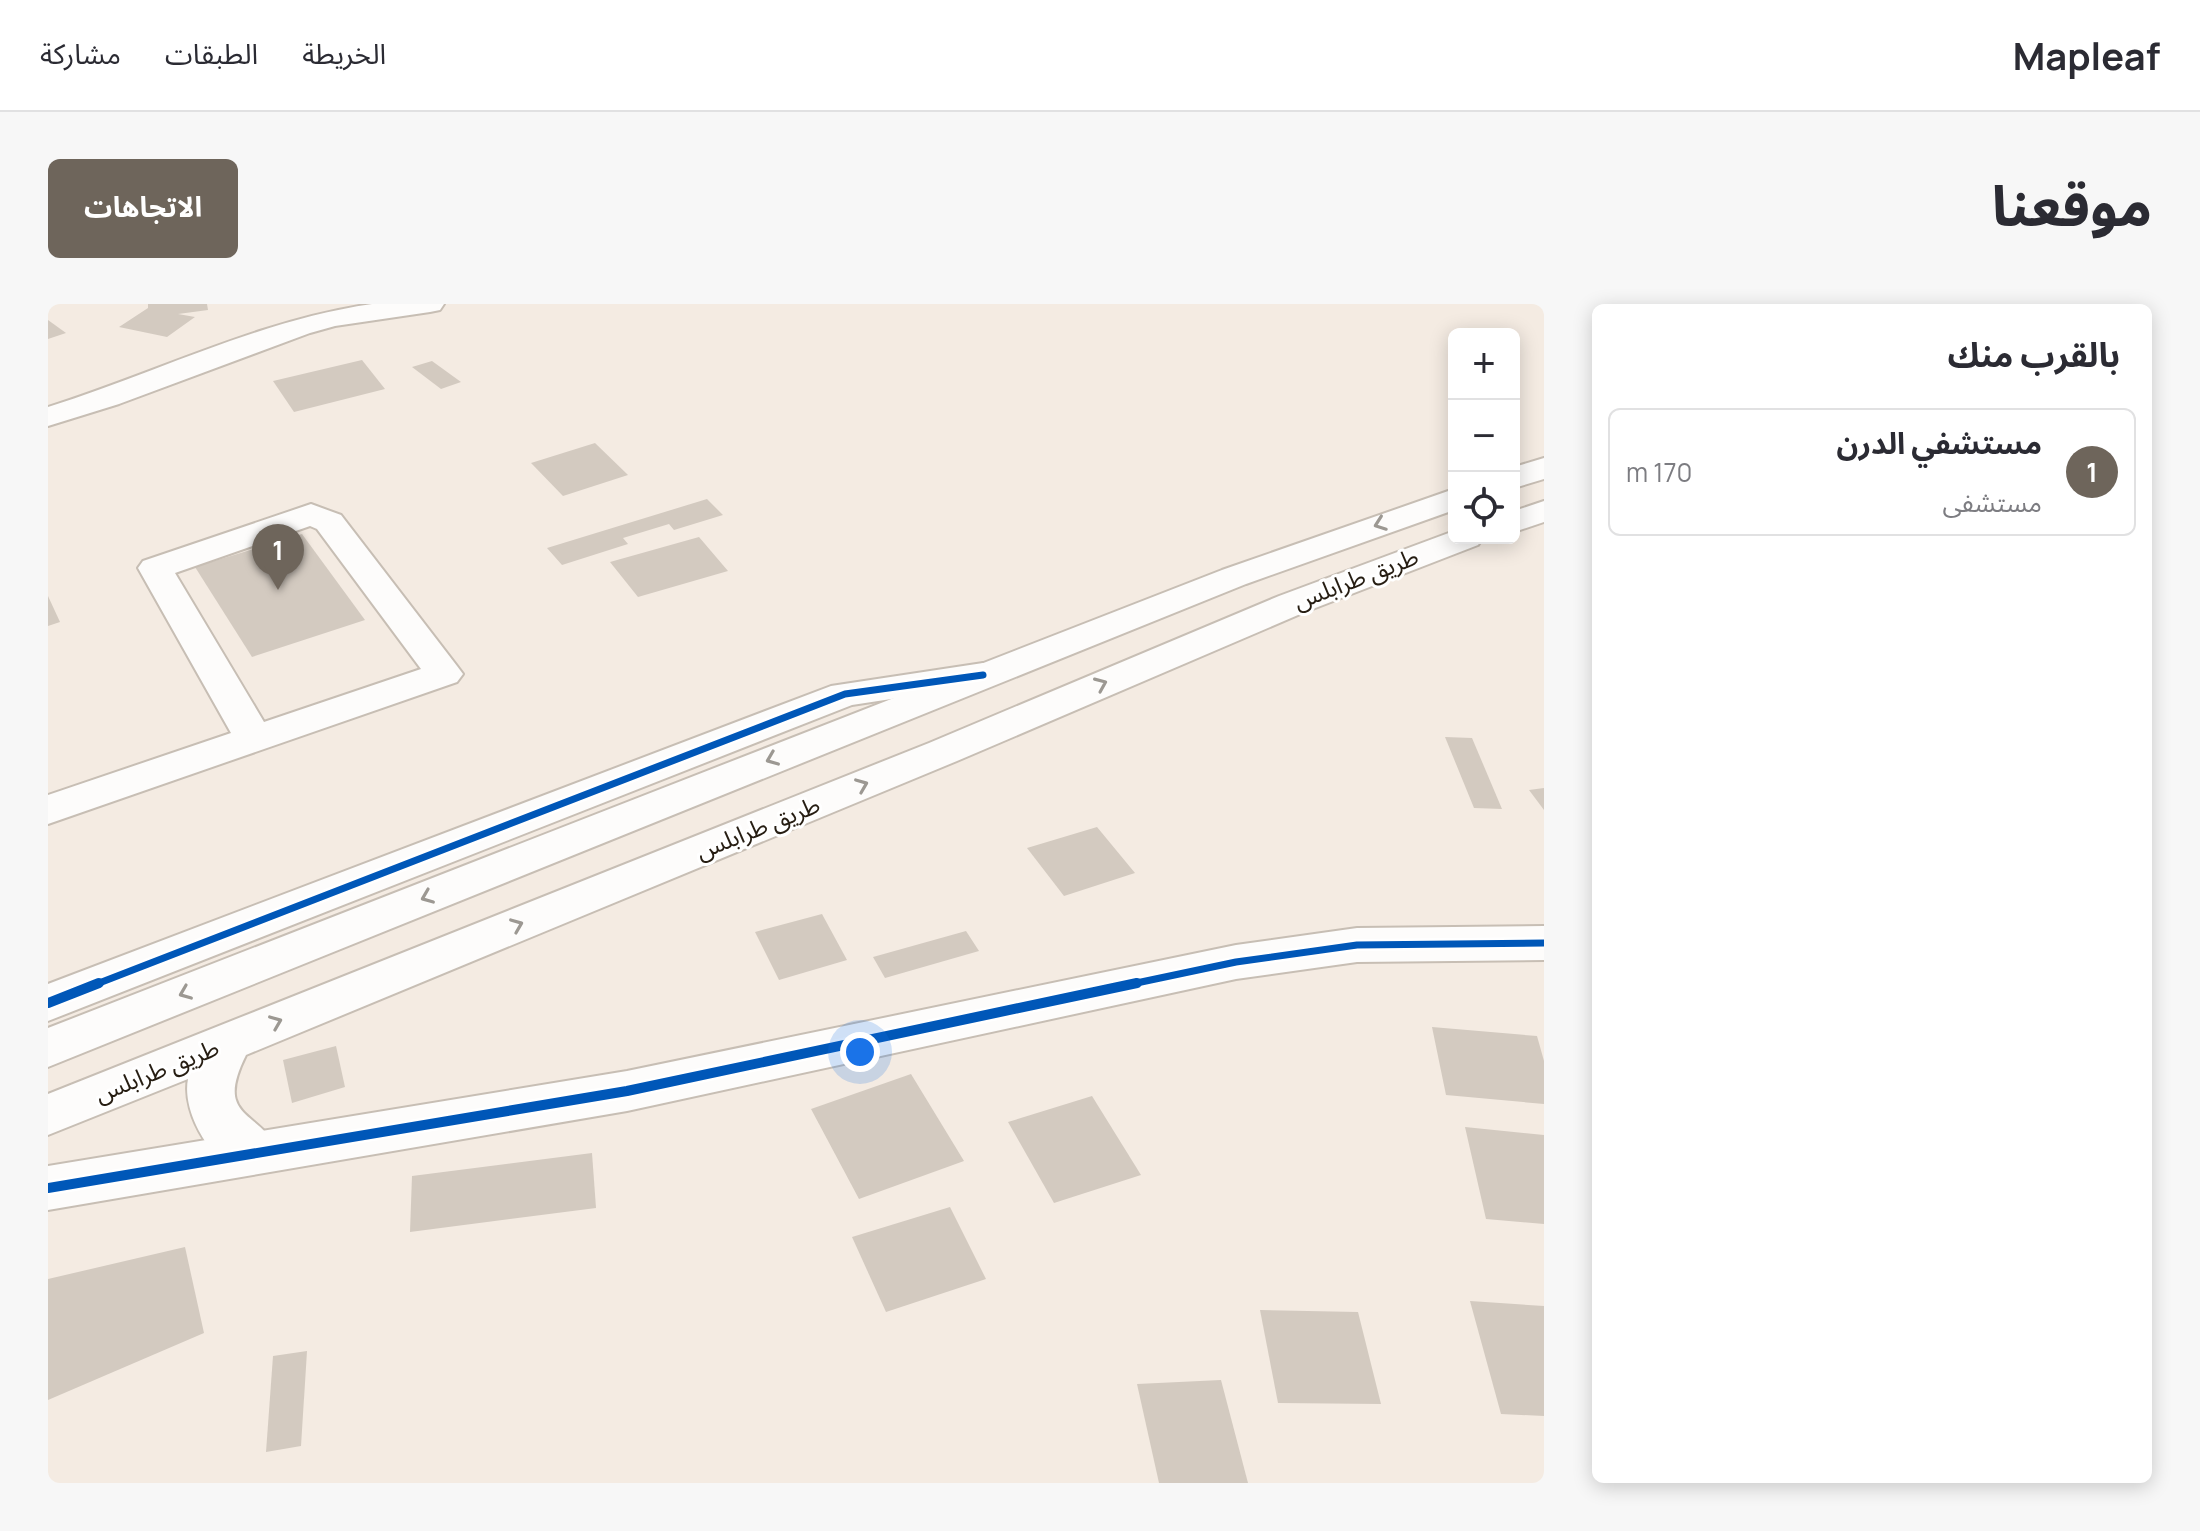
<!DOCTYPE html>
<html lang="ar">
<head>
<meta charset="utf-8">
<style>
  :root { --surface:#fff; --page:#f7f7f7; --text:#2b2b33; --muted:#7c7c81; --line:#e1e1e2; --accent:#6e655b }
  body { margin:0; font-family:Manrope,"Noto Sans Arabic",sans-serif; background:var(--page); color:var(--text); direction:rtl }
  .controls { position:absolute; right:24px; top:24px; display:grid; overflow:hidden; border-radius:12px; box-shadow:0 4px 20px #0003 }
  .controls button { width:72px; height:72px; display:grid; place-items:center; padding:0; border:0; border-bottom:2px solid var(--line); background:var(--surface); color:var(--text); font:40px sans-serif }
  .you { position:absolute; left:812px; top:748px; width:28px; height:28px; margin:-20px; border:6px solid #fff; border-radius:50%; background:#1a73e8; box-shadow:0 0 0 12px #1a73e833 }
  .badge { display:grid; place-items:center; width:52px; height:52px; border-radius:50%; background:var(--accent); color:#fff; font-size:26px; font-weight:700 }
  .pin { position:absolute; translate:-50% -66px; filter:drop-shadow(0 2px 4px #0008) }
  .pin::after { content:''; position:absolute; top:42px; width:28px; height:24px; background:inherit; clip-path:polygon(0 0,100% 0,50% 100%) }
  .list { margin:0; padding:0; list-style:none }
  h2 { display:flex; justify-content:space-between; align-items:center; height:104px; margin:0; padding:0 32px; font-size:34px }
  h2 small { font-size:26px; font-weight:400; color:var(--muted) }
  .list li { display:grid; grid-template-columns:52px 1fr auto; gap:24px; align-items:center; box-sizing:border-box; height:128px; margin:0 16px 16px; padding:0 16px; border:2px solid var(--line); border-radius:12px }
  .list b { display:block; font-size:30px; white-space:nowrap }
  .list p { margin:0; font-size:26px; white-space:nowrap; color:var(--muted) }
  .list em { font-size:26px; font-style:normal; color:var(--muted) }
  .icon { flex:none; width:44px; height:44px; fill:none; stroke:currentColor; stroke-width:2; stroke-linecap:round; stroke-linejoin:round }
  .map { position:relative; flex:none; width:1496px; height:1179px; overflow:hidden; direction:ltr; border-radius:12px }
  header { display:flex; align-items:center; gap:48px; box-sizing:border-box; height:112px; padding:0 40px; background:var(--surface); border-bottom:2px solid var(--line) }
  header strong { font-size:38px }
  nav { display:flex; gap:44px; margin-inline-start:auto; font-size:28px }
  .intro { display:flex; align-items:center; justify-content:space-between; box-sizing:border-box; height:192px; padding:0 48px }
  h1 { margin:0; font-size:56px }
  .button { padding:20px 36px; border-radius:12px; background:var(--accent); color:#fff; font-size:28px; font-weight:700 }
  main { display:flex; gap:48px; padding:0 48px }
  aside { flex:1; background:var(--surface); border-radius:12px; box-shadow:0 4px 20px #0003 }
  .map>svg:first-child { display:block }
  .building { fill:#d3cac0 }
  .lines { fill:none; stroke-linecap:round; stroke-linejoin:round }
  .minor-casing { stroke:#c7beb4; stroke-width:4 }
  .highway-casing { stroke:#c7beb4; stroke-width:4 }
  .minor { fill:#fdfcfb; fill-rule:evenodd }
  .highway { fill:#fdfcfb; fill-rule:evenodd }
  .cycleway-far1-casing { stroke:#fff; stroke-width:12 }
  .cycleway-casing { stroke:#fff; stroke-width:15 }
  .cycleway-far1 { stroke:#0057b8; stroke-width:7 }
  .cycleway { stroke:#0057b8; stroke-width:10 }
  .oneway { stroke:#9c9892 }
  .labels { text-anchor:middle; stroke-width:6; stroke-linejoin:round; paint-order:stroke }
  .street-label { font-size:24px; fill:#261d12; stroke:#fff }
</style>
</head>
<body>
<header>
<strong>Mapleaf</strong>
<nav><a>الخريطة</a><a>الطبقات</a><a>مشاركة</a></nav>
</header>
<div class="intro"><h1>موقعنا</h1><a class="button">الاتجاهات</a></div>
<main>
<aside>
<h2>بالقرب منك<small></small></h2>
<ul class="list">
<li><span class="badge">1</span><div><b>مستشفي الدرن</b><p>مستشفى</p></div><em>170 m</em></li>
</ul>
</aside>
<div class="map">
<svg width="1496" height="1179" viewBox="0 0 1496 1179">
  <rect width="100%" height="100%" fill="#f4ebe2"/>
  <g class="building">
    <path d="M100,0H159L160,6L130,10L147,13L119,33L71,23L100,4Z"/>
    <path d="M0,16L18,29L0,35Z"/>
    <path d="M314,56L337,85L246,108L225,77Z"/>
    <path d="M384,57L413,78L393,85L364,63Z"/>
    <path d="M547,139L580,171L515,192L483,159Z"/>
    <path d="M659,195L675,211L626,226L621,220L575,234L580,240L514,261L499,244Z"/>
    <path d="M254,230L317,316L204,353L147,263Z"/>
    <path d="M651,233L680,267L590,293L562,258Z"/>
    <path d="M0,292L12,318L0,322Z"/>
    <path d="M1397,433L1424,434L1454,505L1426,504Z"/>
    <path d="M1496,484V506L1481,486Z"/>
    <path d="M1049,523L1087,569L1016,592L979,544Z"/>
    <path d="M774,610L799,656L731,676L707,628Z"/>
    <path d="M918,627L931,647L837,674L825,653Z"/>
    <path d="M1384,723L1489,732L1496,757V800L1398,791Z"/>
    <path d="M288,742L297,783L244,799L235,756Z"/>
    <path d="M863,770L916,857L811,895L763,805Z"/>
    <path d="M1044,792L1093,871L1006,899L960,818Z"/>
    <path d="M1417,823L1496,831V920L1438,915Z"/>
    <path d="M544,849L548,904L362,928L364,872Z"/>
    <path d="M902,903L938,975L838,1008L804,933Z"/>
    <path d="M137,943L156,1029L0,1096V975Z"/>
    <path d="M1422,997L1496,1002V1112L1453,1110Z"/>
    <path d="M1212,1006L1310,1008L1333,1100L1230,1099Z"/>
    <path d="M259,1047L253,1142L218,1148L225,1052Z"/>
    <path d="M1173,1076L1200,1179H1111L1089,1080Z"/>
  </g>
  <g class="lines">
    <g class="minor-casing">
      <g id="minor">
        <path d="M324,0H396L392,6L382,8L287,22L262,29L71,100L0,122V103C108,69 212,16 324,0Z"/>
        <path d="M263,200L293,211L409,362L415,370L409,378L0,520V491L183,429L90,264L95,257ZM262,222L269,225L373,365L216,418L127,269Z"/>
        <path d="M935,359L948,363L954,371L948,379L804,401L0,717V680L783,382Z"/>
        <path d="M1496,622V656L1309,658L1188,675L579,807L0,906V862L579,767L1188,641L1309,624Z"/>
      </g>
    </g>
    <g class="highway-casing">
      <g id="highway">
        <path d="M1496,154V175L1466,184V163Z"/>
        <path d="M1406,185V206L1198,280L0,763V724L1174,266Z"/>
        <path d="M1496,197V218L1466,228V207Z"/>
        <path d="M1406,227V234H1435L1430,241L1257,308L909,457L198,751C166,815 210,805 231,847L223,862C218,864 210,868 205,868C167,869 133,809 140,775L0,831V790L881,439L1231,292Z"/>
      </g>
    </g>
    <use href="#minor" class="minor"/>
    <use href="#highway" class="highway"/>
    <g class="cycleway-far1-casing">
      <g id="cycleway-far1">
        <path d="M46,681L797,390L935,371"/>
        <path d="M1079,681L1188,658L1309,641L1496,639"/>
      </g>
    </g>
    <g class="cycleway-casing">
      <g id="cycleway">
        <path d="M0,699L51,679"/>
        <path d="M0,884L579,787L1089,679"/>
      </g>
    </g>
    <use href="#cycleway-far1" class="cycleway-far1"/>
    <use href="#cycleway" class="cycleway"/>
  </g>
  <defs><path id="oneway-chevron" d="M-2-3.5L2.5 0L-2 3.5" fill="none" stroke-width="1.6" stroke-linecap="round" stroke-linejoin="round" transform="scale(2)"/></defs>
  <g class="oneway">
    <use href="#oneway-chevron" transform="translate(1332 220) rotate(160)"/>
    <use href="#oneway-chevron" transform="translate(1053 380) rotate(-23)"/>
    <use href="#oneway-chevron" transform="translate(724 455) rotate(158)"/>
    <use href="#oneway-chevron" transform="translate(814 481) rotate(-22)"/>
    <use href="#oneway-chevron" transform="translate(379 593) rotate(158)"/>
    <use href="#oneway-chevron" transform="translate(469 621) rotate(-22)"/>
    <use href="#oneway-chevron" transform="translate(137 689) rotate(158)"/>
    <use href="#oneway-chevron" transform="translate(228 718) rotate(-22)"/>
  </g>
  <g class="labels">
    <g class="street-label">
      <text transform="translate(1308 275) rotate(-21)" y="8">طريق طرابلس</text>
      <text transform="translate(710 524) rotate(-22)" y="8">طريق طرابلس</text>
      <text transform="translate(109 767) rotate(-22)" y="8">طريق طرابلس</text>
    </g>
  </g>
</svg>
<div class="controls">
<button>+</button>
<button>−</button>
<button><svg class="icon" aria-label="locate" viewBox="0 0 24 24"><circle cx="12" cy="12" r="6"/><path d="M12 2v4M12 18v4M2 12h4M18 12h4"/></svg></button>
</div>
<div class="you"></div>
<div class="pin badge" style="left:230px;top:286px">1</div>
</div>
</main>
</body>
</html>
